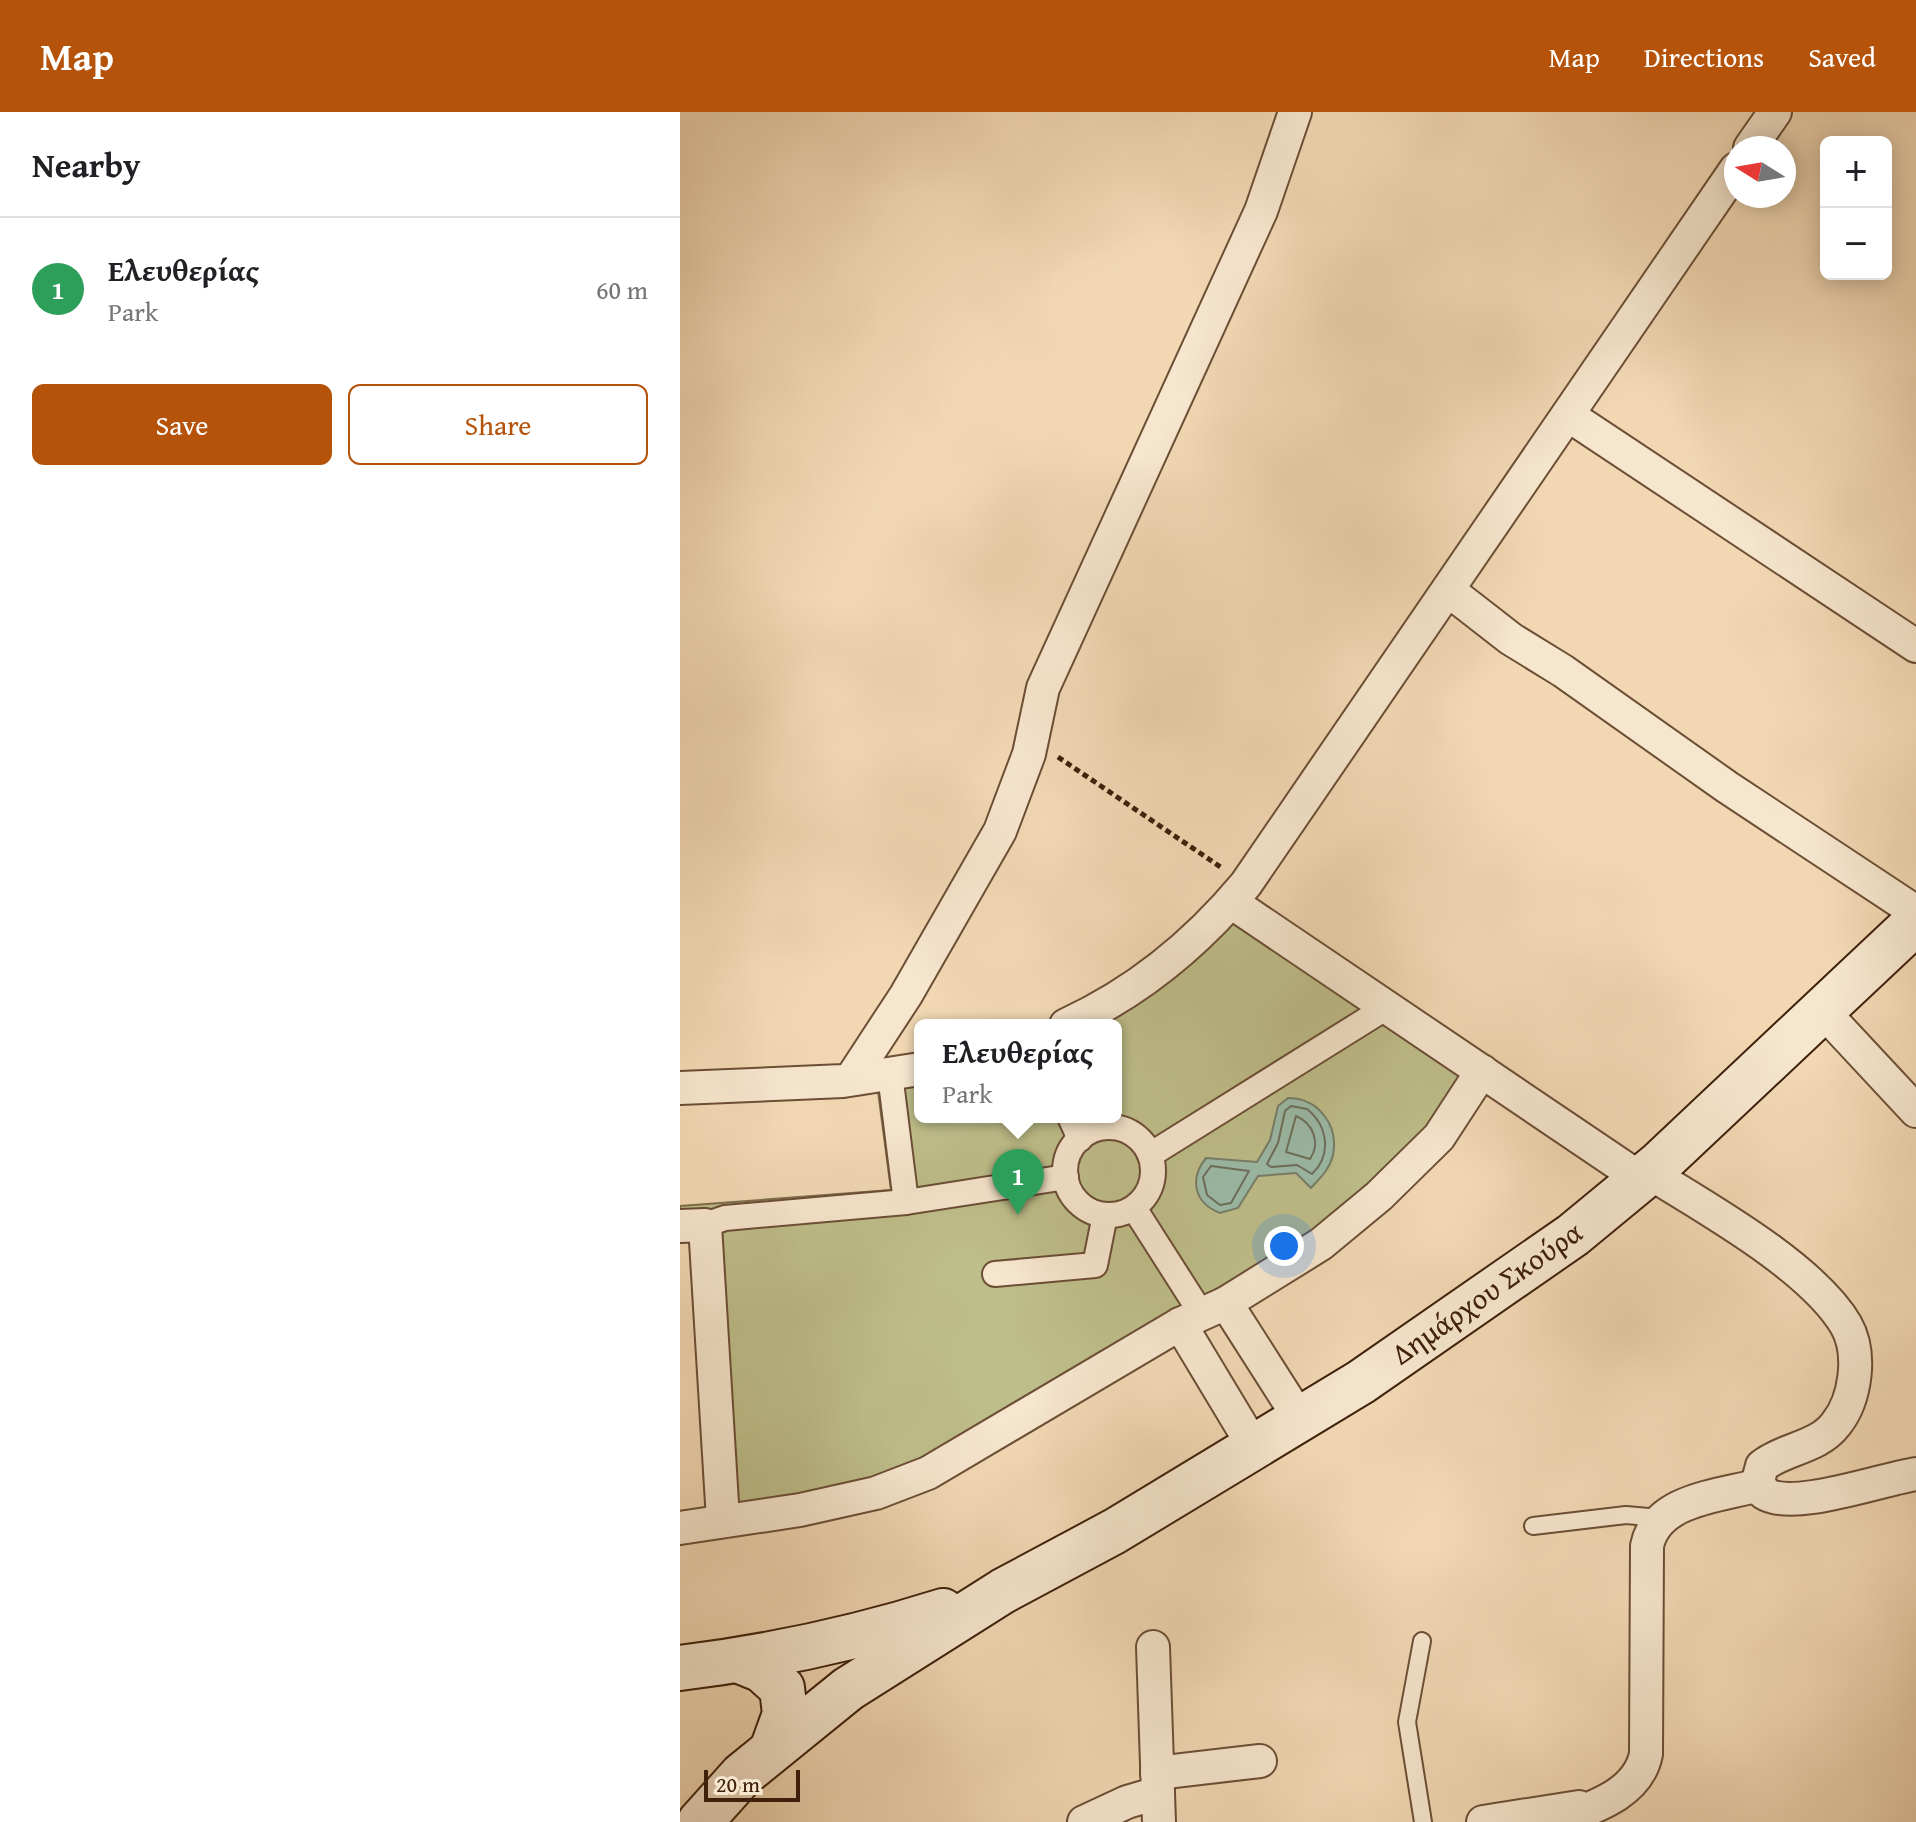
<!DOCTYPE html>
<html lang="en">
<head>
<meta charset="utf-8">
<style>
  :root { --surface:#fff; --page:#f6f6f6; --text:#202124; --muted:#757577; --line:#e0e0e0; --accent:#b45309 }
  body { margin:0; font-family:"Gentium Book Plus",serif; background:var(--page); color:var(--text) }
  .controls { position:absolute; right:24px; top:24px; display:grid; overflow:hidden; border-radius:12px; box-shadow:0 4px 20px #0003 }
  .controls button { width:72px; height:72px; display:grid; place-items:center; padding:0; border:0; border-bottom:2px solid var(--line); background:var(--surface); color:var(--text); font:40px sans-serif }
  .compass { position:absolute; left:1044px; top:24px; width:72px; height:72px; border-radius:50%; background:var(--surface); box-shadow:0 4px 20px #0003; rotate:281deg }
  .scale { position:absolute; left:24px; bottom:20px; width:96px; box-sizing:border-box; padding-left:8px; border:4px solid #3f200b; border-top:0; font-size:22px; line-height:28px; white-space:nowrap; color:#3f200b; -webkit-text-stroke:6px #f6e6ce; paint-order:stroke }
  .you { position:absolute; left:604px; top:1134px; width:28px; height:28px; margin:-20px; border:6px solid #fff; border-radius:50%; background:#1a73e8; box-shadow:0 0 0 12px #1a73e833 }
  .badge { display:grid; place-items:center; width:52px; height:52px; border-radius:50%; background:var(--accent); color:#fff; font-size:26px; font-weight:700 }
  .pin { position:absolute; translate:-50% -66px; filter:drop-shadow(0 2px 4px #0008) }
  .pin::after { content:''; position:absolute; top:42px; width:28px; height:24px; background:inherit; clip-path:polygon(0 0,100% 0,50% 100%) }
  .popup { position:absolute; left:234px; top:907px; width:208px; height:104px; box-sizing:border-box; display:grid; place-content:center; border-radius:12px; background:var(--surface); filter:drop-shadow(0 2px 6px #0005); font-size:26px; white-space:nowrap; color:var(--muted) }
  .popup b { font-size:30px; color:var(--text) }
  .popup::after { content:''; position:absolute; left:50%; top:100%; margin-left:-16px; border:16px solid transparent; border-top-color:var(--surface) }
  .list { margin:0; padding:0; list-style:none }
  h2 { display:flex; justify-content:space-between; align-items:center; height:104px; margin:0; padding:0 32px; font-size:34px }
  h2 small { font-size:26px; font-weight:400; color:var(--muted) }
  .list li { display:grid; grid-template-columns:52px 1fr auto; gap:24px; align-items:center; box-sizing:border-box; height:144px; padding:0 32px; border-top:2px solid var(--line) }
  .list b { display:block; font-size:30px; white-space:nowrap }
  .list p { margin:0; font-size:26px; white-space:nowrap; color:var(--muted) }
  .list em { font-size:26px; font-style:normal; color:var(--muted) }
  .actions { display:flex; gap:16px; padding:24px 32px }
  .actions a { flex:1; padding:18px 0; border:2px solid var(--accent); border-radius:12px; text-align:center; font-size:28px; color:var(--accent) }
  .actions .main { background:var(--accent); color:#fff }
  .map { position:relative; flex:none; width:1236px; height:1710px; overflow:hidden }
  header { display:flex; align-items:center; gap:48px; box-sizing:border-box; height:112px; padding:0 40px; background:var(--accent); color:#fff }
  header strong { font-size:38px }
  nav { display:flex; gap:44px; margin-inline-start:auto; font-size:28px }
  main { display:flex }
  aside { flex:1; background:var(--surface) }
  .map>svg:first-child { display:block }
  .green { fill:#bebe8a; stroke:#7e6f4a; stroke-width:2 }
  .water { fill:#9bbba8; stroke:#767d69; stroke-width:2 }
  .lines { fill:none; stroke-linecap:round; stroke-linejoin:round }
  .shore { stroke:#6d6e5a; stroke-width:2 }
  .service-casing { stroke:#6c4e35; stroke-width:20 }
  .pedestrian-casing { stroke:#6c4e35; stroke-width:28 }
  .minor-casing { stroke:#6c4e35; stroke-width:36 }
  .secondary-casing { stroke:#3f200b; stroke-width:48 }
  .path { stroke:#3f200b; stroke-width:5; stroke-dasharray:6 4; stroke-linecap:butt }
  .service { stroke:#f6e6ce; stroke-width:16 }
  .pedestrian { stroke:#f6e6ce; stroke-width:24 }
  .minor { stroke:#f6e6ce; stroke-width:32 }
  .secondary { stroke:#f6e6ce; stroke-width:44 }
  .labels { text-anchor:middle; stroke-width:8; stroke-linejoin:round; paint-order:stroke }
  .street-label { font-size:30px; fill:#3f200b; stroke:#f6e6ce }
</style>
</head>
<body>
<header>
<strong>Map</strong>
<nav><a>Map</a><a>Directions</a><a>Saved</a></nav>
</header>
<main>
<aside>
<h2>Nearby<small></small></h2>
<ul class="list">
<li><span class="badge" style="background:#2e9e5b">1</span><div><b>Ελευθερίας</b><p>Park</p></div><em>60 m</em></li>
</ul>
<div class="actions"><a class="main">Save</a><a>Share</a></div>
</aside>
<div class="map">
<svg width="1236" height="1710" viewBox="0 0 1236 1710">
  <rect width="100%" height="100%" fill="#f1d8b3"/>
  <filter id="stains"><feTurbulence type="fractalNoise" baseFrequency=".0025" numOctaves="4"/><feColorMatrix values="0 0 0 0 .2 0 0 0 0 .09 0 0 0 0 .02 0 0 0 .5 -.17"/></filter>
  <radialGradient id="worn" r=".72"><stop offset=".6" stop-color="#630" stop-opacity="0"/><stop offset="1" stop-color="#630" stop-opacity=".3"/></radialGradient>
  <path class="green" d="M544,798L802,959L699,1084L248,1361L43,1408L26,1113L0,1114V1094L211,1078L196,964L240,957V1005H436V913H386Z"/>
  <path class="water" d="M608,986C638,986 659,1013 653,1043C650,1057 640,1066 631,1076L616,1061L578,1064L558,1096L540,1101C514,1091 509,1067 526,1046L577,1050L590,1028L598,994Z"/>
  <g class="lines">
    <g class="shore">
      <path d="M611,994L627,997C648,1014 652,1043 632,1062L617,1053L591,1055L587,1052L598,1031L605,999Z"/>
      <path d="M616,1004C633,1011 641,1031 630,1047L606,1040Z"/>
      <path d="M531,1054L569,1059L551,1091L540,1093L527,1083L523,1065Z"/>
    </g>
    <g class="service-casing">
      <g id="service">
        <path d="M853,1414L946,1403L980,1406"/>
        <path d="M742,1529L727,1610L743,1710"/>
      </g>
    </g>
    <g class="pedestrian-casing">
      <g id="pedestrian">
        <path d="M210,962L226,1090"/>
        <path d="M390,1005L400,1027"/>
        <circle cx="429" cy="1059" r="44"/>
        <path d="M470,1043L707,895"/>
        <path d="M454,1096L521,1201"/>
        <path d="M25,1113L45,1106L226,1090L386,1065"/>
        <path d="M315,1162L415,1153L425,1103"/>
      </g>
    </g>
    <g class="minor-casing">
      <g id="minor">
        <path d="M1070,36L1095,0"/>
        <path d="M888,303L1236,534"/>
        <path d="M768,478L831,527L883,559L1047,675L1236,800"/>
        <path d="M551,790L961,1067"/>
        <path d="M1141,897L1236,999"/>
        <path d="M386,913C456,881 517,831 566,772L1056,57"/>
        <path d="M171,967L226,883L320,719L349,642L363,576L581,99L615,0"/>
        <path d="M0,976L163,969L240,957"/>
        <path d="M968,1060C1026,1096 1132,1155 1166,1213C1182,1241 1176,1287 1156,1312C1138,1336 1105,1336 1082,1354L1078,1369L1084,1381C1112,1400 1202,1367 1236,1362"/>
        <path d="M0,1114L25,1113L43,1408"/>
        <path d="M546,1191L620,1307"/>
        <path d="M500,1212L574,1335"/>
        <path d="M0,1416L120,1398L196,1381L248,1361L500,1212L546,1191L641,1132L699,1084L759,1025L802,959"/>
        <path d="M473,1535L479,1710"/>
        <path d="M477,1661L580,1649"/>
        <path d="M404,1710L447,1690L478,1681"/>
        <path d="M803,1710L899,1695"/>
        <path d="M876,1710C911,1696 958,1683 966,1642L967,1434C976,1387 1040,1384 1079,1373"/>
      </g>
    </g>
    <g class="secondary-casing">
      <g id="secondary">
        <path d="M60,1549L82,1558L102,1576L105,1602L92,1638"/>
        <path d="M0,1556C89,1545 178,1526 263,1499"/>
        <path d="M20,1710L62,1663L168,1577L323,1479L435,1419L681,1270L893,1123L979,1052L1236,810"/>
      </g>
    </g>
    <path class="path" d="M378,645L542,756"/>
    <use href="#service" class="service"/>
    <use href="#pedestrian" class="pedestrian"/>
    <use href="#minor" class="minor"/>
    <use href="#secondary" class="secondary"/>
  </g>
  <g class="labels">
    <g class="street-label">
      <text transform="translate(807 1181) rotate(-35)" y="10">Δημάρχου Σκούρα</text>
    </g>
  </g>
  <rect width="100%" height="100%" filter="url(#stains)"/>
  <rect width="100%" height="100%" fill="url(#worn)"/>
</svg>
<div class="controls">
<button>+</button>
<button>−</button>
</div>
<svg class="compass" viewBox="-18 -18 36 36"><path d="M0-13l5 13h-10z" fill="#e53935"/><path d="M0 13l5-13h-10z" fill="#757577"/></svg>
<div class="scale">20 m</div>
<div class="you"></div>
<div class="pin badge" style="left:338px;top:1103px;background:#2e9e5b">1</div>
<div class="popup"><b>Ελευθερίας</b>Park</div>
</div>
</main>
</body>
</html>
